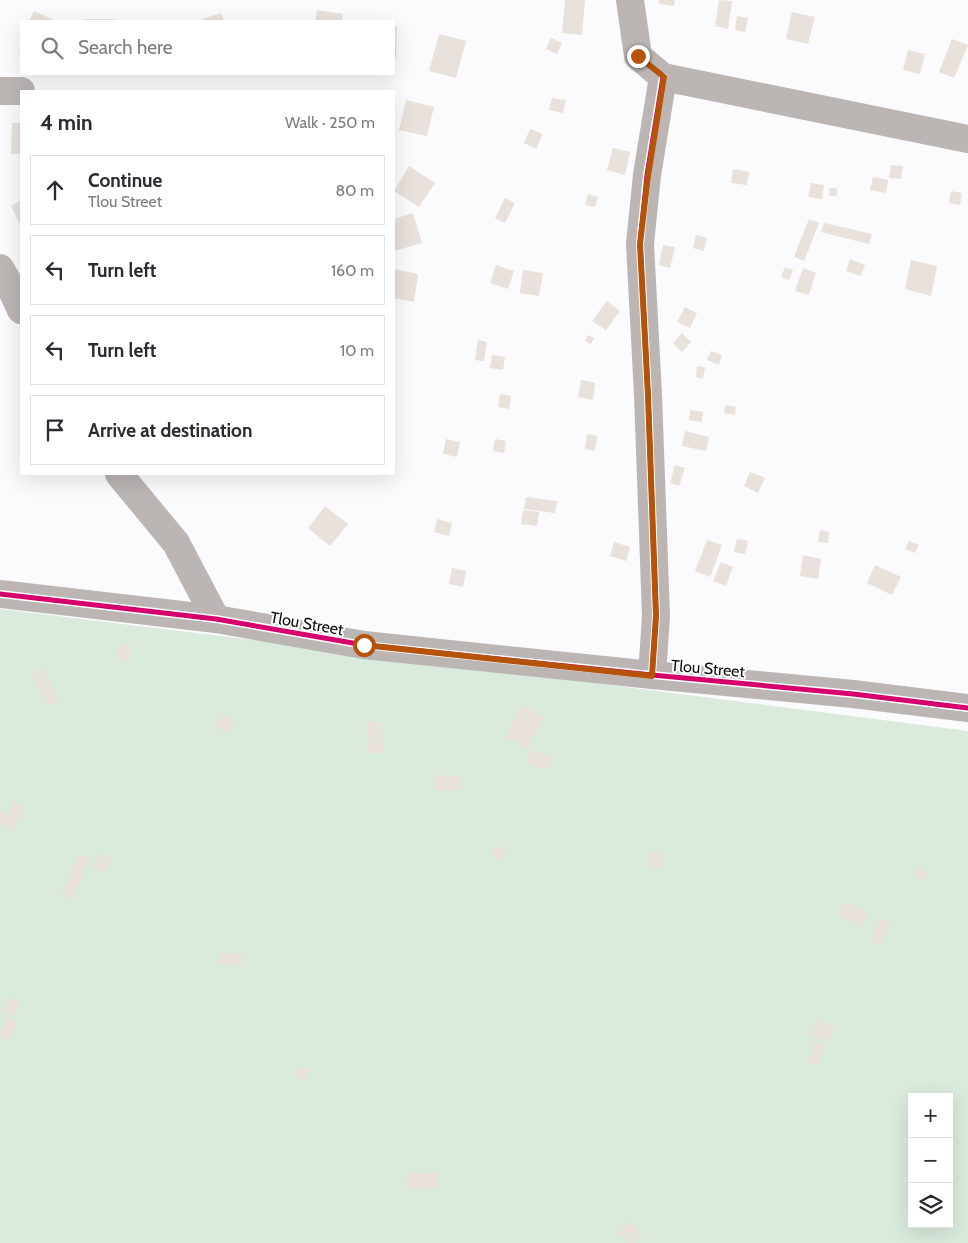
<!DOCTYPE html>
<html lang="en">
<head>
<meta charset="utf-8">
<style>
  :root { --surface:#fff; --page:#f2f2f3; --text:#2b2b33; --muted:#7c7c81; --line:#e1e1e2 }
  body { margin:0; font-family:Cabin,sans-serif; background:var(--page); color:var(--text) }
  .controls { position:absolute; right:15px; bottom:15px; display:grid; overflow:hidden; border-radius:0px; box-shadow:0 5px 20px #0002 }
  .controls button { width:45px; height:45px; display:grid; place-items:center; padding:0; border:0; border-bottom:1px solid var(--line); background:var(--surface); color:var(--text); font:25px sans-serif }
  .stop { position:absolute; width:15px; height:15px; margin:-11px; border:4px solid #b45309; border-radius:50%; background:#fff }
  .stop.end { background:#b45309; border-color:#fff; box-shadow:0 1px 5px #0008 }
  .list { margin:0; padding:0; list-style:none }
  h2 { display:flex; justify-content:space-between; align-items:center; height:65px; margin:0; padding:0 20px; font-size:21px }
  h2 small { font-size:16px; font-weight:400; color:var(--muted) }
  .list li { display:grid; grid-template-columns:32px 1fr auto; gap:15px; align-items:center; box-sizing:border-box; height:70px; margin:0 10px 10px; padding:0 10px; border:1px solid var(--line); border-radius:0px }
  .list b { display:block; font-size:19px; white-space:nowrap }
  .list p { margin:0; font-size:16px; white-space:nowrap; color:var(--muted) }
  .list em { font-size:16px; font-style:normal; color:var(--muted) }
  .icon { flex:none; width:28px; height:28px; fill:none; stroke:currentColor; stroke-width:2; stroke-linecap:round; stroke-linejoin:round }
  .map { position:relative; flex:none; width:968px; height:1243px; overflow:hidden }
  .search { position:absolute; background:var(--surface); box-shadow:0 5px 20px #0002; left:20px; top:20px; width:375px; height:55px; display:flex; align-items:center; gap:12px; box-sizing:border-box; padding:0 18px; border-radius:0px; color:var(--muted); font-size:19px }
  .panel { position:absolute; background:var(--surface); box-shadow:0 5px 20px #0002; left:20px; top:90px; width:375px; height:385px; border-radius:0px }
  .map>svg:first-child { display:block }
  .green { fill:#daeadd; fill-rule:evenodd }
  .building { fill:#e8e1dc }
  .lines { fill:none; stroke-linecap:round; stroke-linejoin:round }
  .minor { stroke:#bbb5b4; stroke-width:28 }
  .cycleway-casing { stroke:#fff; stroke-width:8 }
  .cycleway { stroke:#d6006c; stroke-width:5 }
  .route { stroke:#b45309; stroke-width:6 }
  .labels { text-anchor:middle; stroke-width:4; stroke-linejoin:round; paint-order:stroke }
  .street-label { font-size:16px; fill:#0c0c0d; stroke:#fff }
</style>
</head>
<body>
<div class="map">
<svg width="968" height="1243" viewBox="0 0 968 1243">
  <rect width="100%" height="100%" fill="#fbfafc"/>
  <path class="green" d="M0,609L353,652L968,731V1243H0ZM912,1097H949V1224H912Z"/>
  <g class="building">
    <path d="M565,0H585L582,35L562,33Z"/>
    <path d="M659,0H675L674,6L659,4Z"/>
    <path d="M719,0L732,1L728,29L715,26Z"/>
    <path d="M317,10L343,14L342,21H315Z"/>
    <path d="M34,11L56,21H29Z"/>
    <path d="M792,12L815,17L808,44L786,39Z"/>
    <path d="M221,13L224,21H197Z"/>
    <path d="M737,16L748,18L745,32L735,30Z"/>
    <path d="M85,19H114L115,21H85Z"/>
    <path d="M394,26H397L396,60H394Z"/>
    <path d="M439,34L466,41L456,78L429,71Z"/>
    <path d="M551,38L562,43L557,54L546,49Z"/>
    <path d="M952,39L968,45L954,78L939,72Z"/>
    <path d="M908,50L925,54L920,74L903,70Z"/>
    <path d="M552,98L566,100L563,113L549,110Z"/>
    <path d="M406,100L434,107L427,136L399,130Z"/>
    <path d="M12,123H21V154H11Z"/>
    <path d="M530,129L543,134L536,149L524,143Z"/>
    <path d="M613,148L630,152L625,175L607,170Z"/>
    <path d="M891,165L903,166L901,179L889,178Z"/>
    <path d="M409,166L435,183L419,207L394,191Z"/>
    <path d="M733,169L749,172L747,185L731,183Z"/>
    <path d="M873,177L888,180L886,193L870,190Z"/>
    <path d="M811,183L824,185L822,199L808,197Z"/>
    <rect x="829" y="188" width="8" height="8"/>
    <path d="M951,191L962,193L960,205L949,203Z"/>
    <path d="M588,194L598,197L595,207L585,205Z"/>
    <path d="M505,198L515,203L505,223L495,218Z"/>
    <path d="M21,200V227L11,206Z"/>
    <path d="M413,213L422,243L394,251V219Z"/>
    <path d="M809,219L819,223L804,261L794,257Z"/>
    <path d="M824,223L872,234L869,244L821,232Z"/>
    <path d="M696,235L707,238L704,251L693,248Z"/>
    <path d="M663,245L675,247L670,268L659,265Z"/>
    <path d="M850,259L865,265L861,276L846,271Z"/>
    <path d="M911,260L937,266L931,296L905,289Z"/>
    <path d="M496,265L514,271L508,289L490,283Z"/>
    <path d="M785,267L793,270L789,280L781,277Z"/>
    <path d="M803,268L816,273L809,295L795,291Z"/>
    <path d="M394,269L418,274L414,302L394,298Z"/>
    <path d="M523,270L543,273L539,296L520,293Z"/>
    <path d="M607,301L620,311L606,330L592,321Z"/>
    <path d="M685,307L697,313L690,328L677,322Z"/>
    <path d="M682,333L691,342L682,352L673,343Z"/>
    <path d="M588,335L594,338L591,344L585,341Z"/>
    <path d="M478,340L487,342L484,361L475,360Z"/>
    <path d="M711,351L722,355L719,365L707,360Z"/>
    <path d="M492,355L505,357L503,370L490,368Z"/>
    <path d="M697,366L705,367L703,379L696,377Z"/>
    <path d="M581,380L595,383L593,400L578,397Z"/>
    <path d="M500,394L511,396L509,409L498,407Z"/>
    <path d="M725,405L736,407L735,415L724,413Z"/>
    <path d="M690,410L703,412L702,422L689,420Z"/>
    <path d="M685,431L709,437L706,451L682,446Z"/>
    <path d="M587,434L597,436L595,451L585,449Z"/>
    <path d="M446,439L460,442L457,457L443,454Z"/>
    <path d="M495,439L506,441L504,453L493,451Z"/>
    <path d="M675,465L685,468L679,486L670,483Z"/>
    <path d="M750,472L765,478L758,493L744,486Z"/>
    <path d="M526,497L557,501L555,513L524,509Z"/>
    <path d="M325,506L348,524L330,546L308,528Z"/>
    <path d="M523,510L539,512L537,526L521,524Z"/>
    <path d="M437,519L452,523L449,536L434,532Z"/>
    <path d="M820,530L829,532L828,543L818,542Z"/>
    <path d="M737,539L748,541L745,554L734,552Z"/>
    <path d="M707,540L722,545L710,577L695,571Z"/>
    <path d="M909,541L919,545L915,553L905,549Z"/>
    <path d="M614,542L630,547L626,561L610,556Z"/>
    <path d="M803,555L821,559L818,579L800,576Z"/>
    <path d="M721,562L733,567L726,586L713,581Z"/>
    <path d="M875,565L901,577L892,595L867,583Z"/>
    <path d="M452,568L466,571L463,587L449,584Z"/>
    <rect x="118" y="644" width="11" height="17"/>
    <path d="M43,668L60,700L49,706L31,674Z"/>
    <path d="M522,705L544,718L527,749L505,736Z"/>
    <path d="M221,714L235,719L230,733L216,728Z"/>
    <path d="M368,722H382L383,753H368Z"/>
    <path d="M530,749L553,757L548,770L526,763Z"/>
    <path d="M436,775L462,776L461,791L435,790Z"/>
    <path d="M13,801L25,806L20,819L18,818L14,830L0,825V812L8,815Z"/>
    <path d="M496,845L508,852L503,862L491,855Z"/>
    <path d="M652,851L665,857L659,869L646,863Z"/>
    <path d="M99,853L112,859L105,874L92,868Z"/>
    <path d="M80,854L90,858L71,900L61,895Z"/>
    <path d="M919,866L928,872L923,881L913,876Z"/>
    <path d="M844,901L868,912L861,927L837,916Z"/>
    <path d="M881,918L892,924L881,946L870,940Z"/>
    <path d="M220,952L242,955L241,966L219,963Z"/>
    <path d="M10,997L21,1002L14,1016L3,1011Z"/>
    <path d="M6,1018L17,1022L9,1042L0,1038V1034Z"/>
    <path d="M818,1020L835,1029L828,1042L811,1034Z"/>
    <path d="M815,1041L826,1045L819,1065L808,1061Z"/>
    <path d="M295,1068H307V1078L295,1079Z"/>
    <path d="M407,1173H438V1189L406,1188Z"/>
    <path d="M629,1221L643,1233L634,1243H630L618,1233Z"/>
  </g>
  <g class="lines">
    <g class="minor">
      <path d="M630,0L638,56L663,77L968,139"/>
      <path d="M0,91H21"/>
      <path d="M0,268L7,280L21,310"/>
      <path d="M119,474L176,543L216,619"/>
      <path d="M0,594L216,619L364,645L652,675L853,694L968,708"/>
      <path d="M652,675L656,616L648,395L640,244L647,175L663,77"/>
    </g>
    <g class="cycleway-casing">
      <g id="cycleway">
        <path d="M0,594L216,619L364,645L652,675L853,694L968,708"/>
        <path d="M652,675L656,616L648,395L640,244L647,175L663,77"/>
      </g>
    </g>
    <use href="#cycleway" class="cycleway"/>
  </g>
  <g class="lines">
    <path class="route" d="M364,645L652,676L656,616L648,395L640,244L648,176L664,77L638,56"/>
  </g>
  <g class="labels">
    <g class="street-label">
      <text transform="translate(307 623) rotate(10)" y="6">Tlou Street</text>
      <text transform="translate(708 668) rotate(5)" y="6">Tlou Street</text>
    </g>
  </g>
</svg>
<div class="controls">
<button>+</button>
<button>−</button>
<button><svg class="icon" aria-label="layers" viewBox="0 0 24 24"><path d="M12 4l9 5-9 5-9-5zM3 14l9 5 9-5"/></svg></button>
</div>
<div class="stop" style="left:364px;top:645px"></div>
<div class="stop end" style="left:638px;top:56px"></div>
<div class="search"><svg class="icon" aria-label="search" viewBox="0 0 24 24"><circle cx="10" cy="10" r="6"/><path d="M15 15l6 6"/></svg>Search here</div>
<section class="panel">
<h2>4 min<small>Walk · 250 m</small></h2>
<ul class="list">
<li><svg class="icon" aria-label="ahead" viewBox="0 0 24 24"><path d="M12 20V5M6 11l6-6 6 6"/></svg><div><b>Continue</b><p>Tlou Street</p></div><em>80 m</em></li>
<li><svg class="icon" aria-label="left" viewBox="0 0 24 24"><path d="M17 20v-9H6M10 6l-5 5 5 5"/></svg><div><b>Turn left</b></div><em>160 m</em></li>
<li><svg class="icon" aria-label="left" viewBox="0 0 24 24"><path d="M17 20v-9H6M10 6l-5 5 5 5"/></svg><div><b>Turn left</b></div><em>10 m</em></li>
<li><svg class="icon" aria-label="arrive" viewBox="0 0 24 24"><path d="M6 21V4h12l-3 4 3 4H6"/></svg><div><b>Arrive at destination</b></div></li>
</ul>
</section>
</div>
</body>
</html>
